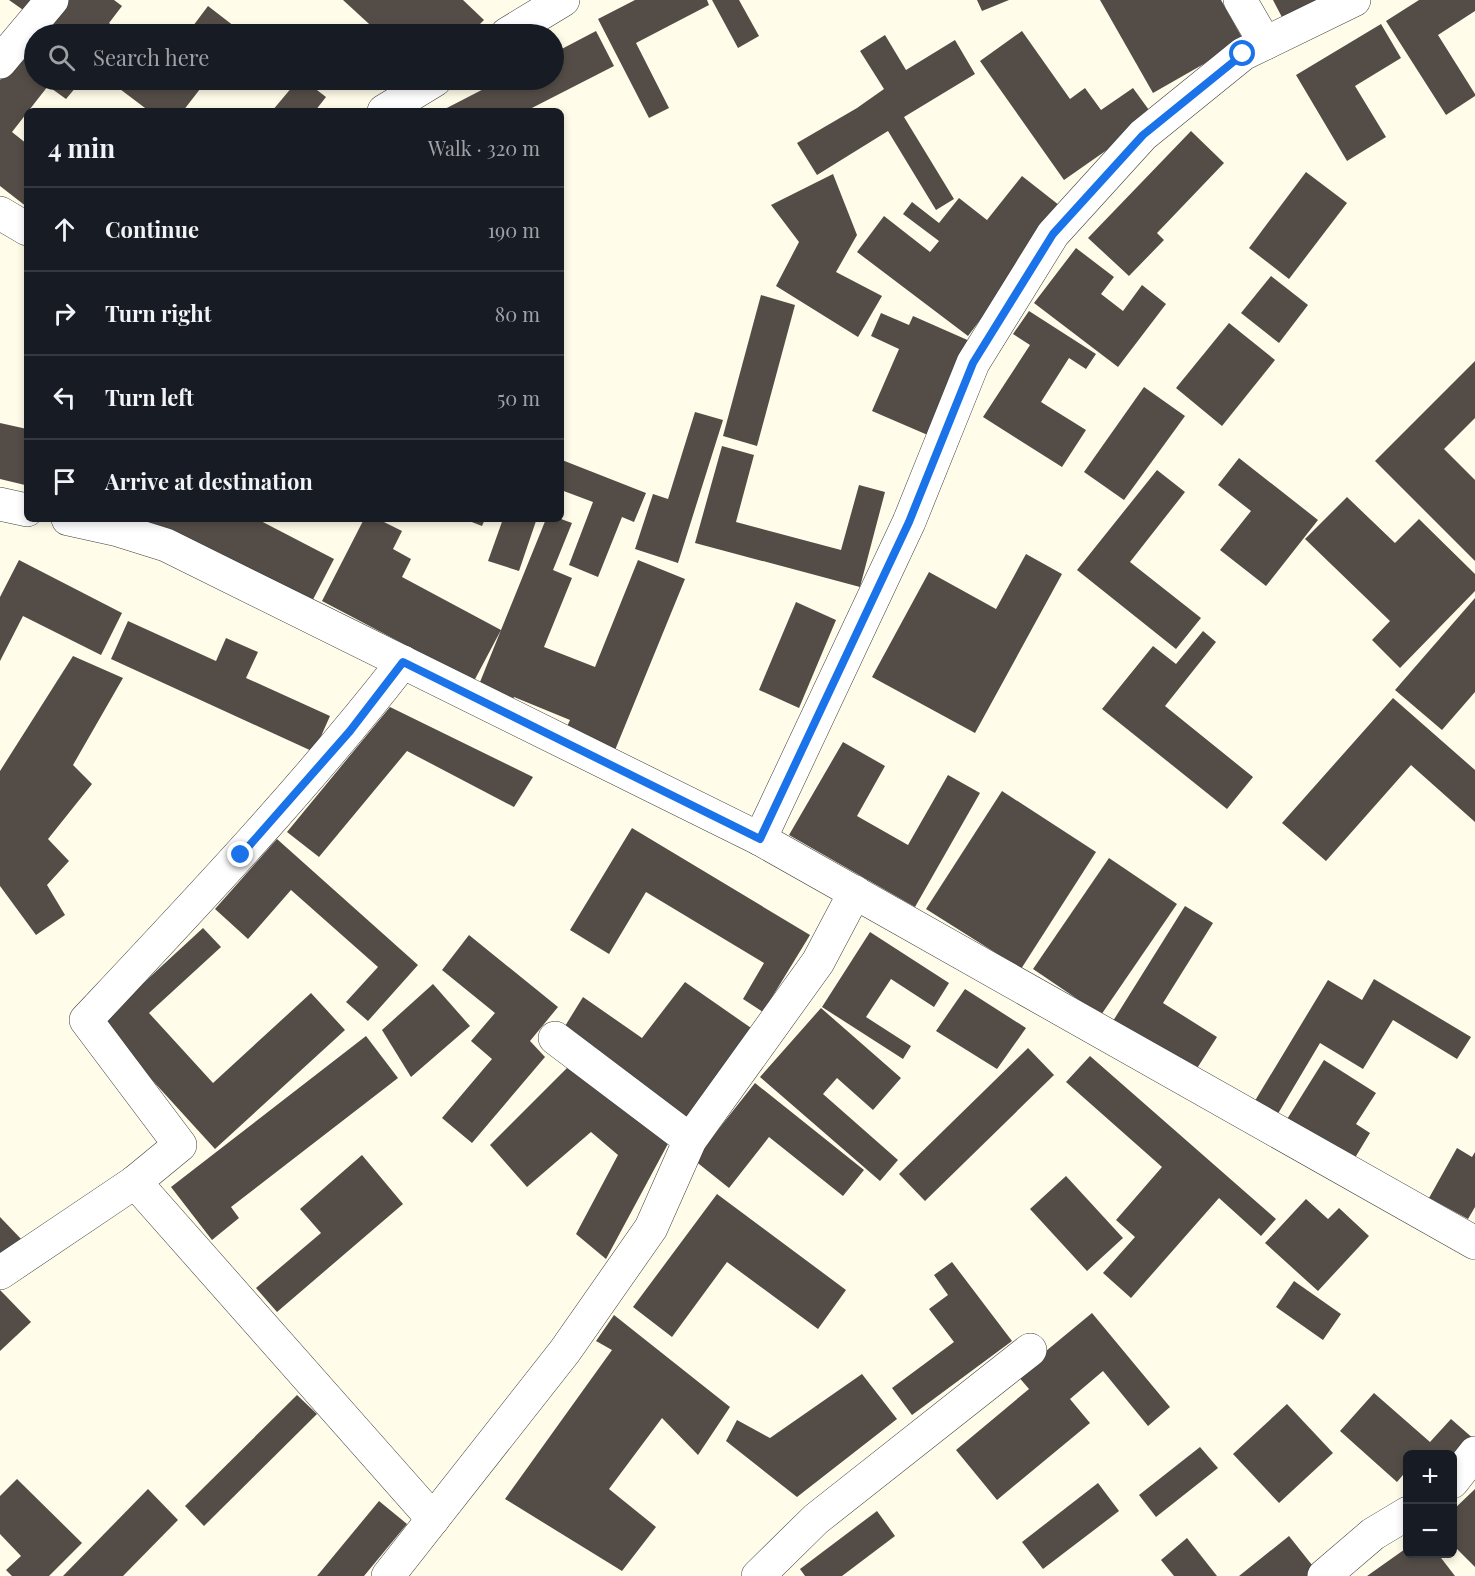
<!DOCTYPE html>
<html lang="en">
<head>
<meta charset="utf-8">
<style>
  :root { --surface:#171b24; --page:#20242c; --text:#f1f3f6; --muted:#9ea1a6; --line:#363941 }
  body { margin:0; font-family:"Playfair Display",serif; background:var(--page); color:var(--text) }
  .controls { position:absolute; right:18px; bottom:18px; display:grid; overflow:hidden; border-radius:9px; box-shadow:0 3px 9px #0003 }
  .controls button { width:54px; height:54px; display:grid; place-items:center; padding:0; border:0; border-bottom:2px solid var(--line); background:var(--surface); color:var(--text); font:30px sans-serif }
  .stop { position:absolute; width:18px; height:18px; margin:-14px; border:4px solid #1a73e8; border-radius:50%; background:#fff }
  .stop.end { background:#1a73e8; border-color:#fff; box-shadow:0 2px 6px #0008 }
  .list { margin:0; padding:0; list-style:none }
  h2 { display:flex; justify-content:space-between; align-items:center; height:78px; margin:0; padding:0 24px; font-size:26px }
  h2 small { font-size:20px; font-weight:400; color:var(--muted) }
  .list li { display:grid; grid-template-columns:39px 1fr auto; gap:18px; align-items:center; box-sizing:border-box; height:84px; padding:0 24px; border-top:2px solid var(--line) }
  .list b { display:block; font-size:22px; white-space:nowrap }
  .list em { font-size:20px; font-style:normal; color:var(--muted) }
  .icon { flex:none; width:33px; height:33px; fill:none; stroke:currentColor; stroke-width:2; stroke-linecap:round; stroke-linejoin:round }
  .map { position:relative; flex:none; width:1475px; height:1576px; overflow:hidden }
  .search { position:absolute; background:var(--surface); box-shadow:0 3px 9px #0003; left:24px; top:24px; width:540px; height:66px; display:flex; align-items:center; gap:15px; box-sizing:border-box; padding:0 21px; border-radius:33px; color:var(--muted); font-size:22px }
  .panel { position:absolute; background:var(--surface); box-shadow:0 3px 9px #0003; left:24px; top:108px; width:540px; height:414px; border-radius:9px }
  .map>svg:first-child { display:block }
  .building { fill:#544d47 }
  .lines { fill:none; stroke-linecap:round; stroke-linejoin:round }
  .street-casing { stroke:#3e3e3e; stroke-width:34 }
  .street { stroke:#fff; stroke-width:33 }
  .route { stroke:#1a73e8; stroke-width:8 }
</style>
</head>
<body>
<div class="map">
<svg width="1475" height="1576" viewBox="0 0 1475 1576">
  <rect width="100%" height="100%" fill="#fffce9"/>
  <g class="building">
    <path d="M9,0H35L26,12Z"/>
    <path d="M67,0H114L122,6L109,23L124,34H49L43,31Z"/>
    <path d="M343,0H463L484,20L470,34H380Z"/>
    <path d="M635,0H707L709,5L636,43L669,108L649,118L598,19Z"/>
    <path d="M712,0H739L759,36L738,48Z"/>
    <path d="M977,0H1009L982,11Z"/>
    <path d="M1100,0H1221L1244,41L1153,93Z"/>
    <path d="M1273,0H1325L1285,23Z"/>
    <path d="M1419,0H1475V11L1438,35L1475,94V96L1446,115L1386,21Z"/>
    <path d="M208,6L243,33L241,34H187Z"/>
    <path d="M1381,24L1401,58L1355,86L1386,137L1347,161L1296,75Z"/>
    <path d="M596,31L614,66L526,111H441L501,80H554V53Z"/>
    <path d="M1022,31L1070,99L1085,88L1101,110L1133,88L1154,117L1064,180L980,61Z"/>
    <path d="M885,35L906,70L955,40L975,74L904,117L954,199L936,210L888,131L817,175L797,143L857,108L884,89L860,51Z"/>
    <path d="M30,41L34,45V80H82L66,99L48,86L12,132L27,144V207L0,186V80Z"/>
    <path d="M108,80H207L183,111H149Z"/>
    <path d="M298,80H304L326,97L315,111H272Z"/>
    <path d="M1191,131L1224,163L1157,233L1164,240L1129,276L1088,238Z"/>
    <path d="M1306,172L1347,203L1289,279L1249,248Z"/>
    <path d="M833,174L857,235L836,272L882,296L858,337L776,286L799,242L771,205Z"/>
    <path d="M1022,176L1064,209L968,336L857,252L884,216L930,252L939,241L903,214L912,202L939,223L959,198L987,220Z"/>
    <path d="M1076,248L1114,277L1101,294L1123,311L1142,285L1166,304L1118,367L1034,303Z"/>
    <path d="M1271,276L1308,305L1279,343L1241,313Z"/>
    <path d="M761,295L795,305L757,446L723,436Z"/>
    <path d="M1029,311L1096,354L1086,369L1069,358L1041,402L1086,430L1062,467L983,417L1030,345L1013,334Z"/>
    <path d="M881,313L909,325L913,316L972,342L930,436L872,411L899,349L871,336Z"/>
    <path d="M1229,323L1275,360L1222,426L1176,388Z"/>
    <path d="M1475,361V418L1444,449L1475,480V561L1375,461Z"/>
    <path d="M1144,387L1185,416L1124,500L1084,472Z"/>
    <path d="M695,412L723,420L678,563L635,549L653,494L668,499Z"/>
    <path d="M0,423L27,429V478L25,485L0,479Z"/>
    <path d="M722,446L754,455L736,522L841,550L859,485L885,492L860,587L695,543Z"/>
    <path d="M1239,458L1318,520L1266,586L1220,550L1251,511L1218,485Z"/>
    <path d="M562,460L646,493L634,522L622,517L598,577L569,565L593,502L561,490Z"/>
    <path d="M1157,470L1185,492L1130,562L1201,618L1176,649L1077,570Z"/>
    <path d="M1347,497L1395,543L1419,519L1475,574V591L1400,668L1372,640L1390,621L1305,539Z"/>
    <path d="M125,519H257L334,559L306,613Z"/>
    <path d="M364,519H378L402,531L393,549L411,559L402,577L501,630L546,519H561L572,523L553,570L572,578L544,647L595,667L638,560L685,579L613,755L563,735L570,720L514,697L510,705L476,692L501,630L474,681L322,601Z"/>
    <path d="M464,519H485L482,526Z"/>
    <path d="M503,519L536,521L519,571L488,561Z"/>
    <path d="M1026,554L1062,574L975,733L872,677L929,572L996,609Z"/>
    <path d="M19,560L122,613L101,655L23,616L0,661V597Z"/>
    <path d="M1475,598V692L1442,730L1395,690Z"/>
    <path d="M796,602L836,620L799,708L759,690Z"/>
    <path d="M128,621L216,661L226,638L258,652L246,678L330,716L314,752L111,659Z"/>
    <path d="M1203,631L1216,642L1165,706L1253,777L1227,809L1102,709L1153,646L1176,664Z"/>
    <path d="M73,656L123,678L73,765L92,784L48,839L69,861L47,885L65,915L36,935L0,886V771Z"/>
    <path d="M1393,698L1475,770V822L1411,765L1326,861L1282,823Z"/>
    <path d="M390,707L533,777L514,807L407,751L319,857L287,832Z"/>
    <path d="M843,742L885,766L857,816L908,845L948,775L980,793L915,907L789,835Z"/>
    <path d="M1002,791L1096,852L1021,969L926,909Z"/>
    <path d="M632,828L810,935L763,1012L743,999L764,963L646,892L609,954L570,930Z"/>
    <path d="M277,839L418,965L368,1021L346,1002L378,967L291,890L248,939L215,909Z"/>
    <path d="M1109,858L1177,904L1101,1015L1033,969Z"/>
    <path d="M1185,906L1213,923L1163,1003L1217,1037L1194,1073L1113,1021Z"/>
    <path d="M203,928L221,947L149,1013L213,1083L311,993L345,1030L215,1149L100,1023Z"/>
    <path d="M870,932L949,983L934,1007L891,979L866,1017L911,1046L903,1059L822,1007Z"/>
    <path d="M469,935L558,1007L530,1041L545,1057L472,1143L442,1118L492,1059L471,1041L495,1013L442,970Z"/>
    <path d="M1374,979L1471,1037L1457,1059L1393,1020L1363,1069L1320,1043L1276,1117L1253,1104L1328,980L1362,1000Z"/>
    <path d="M685,982L754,1030L689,1119L562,1031L583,997L642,1038Z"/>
    <path d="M433,984L470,1026L411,1077L382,1030Z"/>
    <path d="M965,989L1026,1028L997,1069L936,1031Z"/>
    <path d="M821,1008L901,1078L873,1110L837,1078L823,1094L898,1160L880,1181L760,1077Z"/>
    <path d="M366,1036L398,1078L231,1207L239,1218L212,1240L171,1187Z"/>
    <path d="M1028,1048L1054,1075L925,1201L899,1174Z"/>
    <path d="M1090,1056L1276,1219L1261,1236L1219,1198L1131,1298L1103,1273L1135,1237L1116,1220L1162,1167L1066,1082Z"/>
    <path d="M1324,1060L1376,1093L1356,1124L1370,1133L1350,1166L1284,1124Z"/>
    <path d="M571,1064L670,1140L606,1259L576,1234L618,1155L591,1132L527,1187L490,1145Z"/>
    <path d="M755,1083L864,1170L843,1196L769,1137L729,1188L694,1160Z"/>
    <path d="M1457,1148L1472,1157L1475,1152V1207L1468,1219L1429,1198Z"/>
    <path d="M362,1155L403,1204L277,1312L256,1288L321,1233L300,1209Z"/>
    <path d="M1066,1176L1123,1238L1087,1271L1030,1209Z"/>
    <path d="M717,1194L846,1290L818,1329L727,1262L672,1337L633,1307Z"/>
    <path d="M1306,1199L1328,1219L1339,1208L1369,1236L1318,1291L1265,1243Z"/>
    <path d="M0,1217L23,1241L0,1262Z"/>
    <path d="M952,1262L1012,1341L912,1415L892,1388L954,1342L929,1309L948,1295L934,1275Z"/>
    <path d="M1294,1281L1341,1314L1323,1340L1276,1307Z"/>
    <path d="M0,1290L31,1322L0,1351Z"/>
    <path d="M1092,1313L1170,1407L1148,1426L1103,1371L1070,1399L1090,1423L997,1500L956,1450L1029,1389L1017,1375Z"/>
    <path d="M614,1315L730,1407L698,1455L662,1418L609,1489L656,1527L622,1571L505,1499L612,1350L596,1341Z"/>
    <path d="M862,1374L897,1419L797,1497L726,1441L737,1420L770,1438Z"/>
    <path d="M1374,1393L1430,1442L1451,1419L1475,1440L1452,1466V1454H1408V1469L1397,1482L1340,1431Z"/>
    <path d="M297,1395L317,1414L204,1526L185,1506Z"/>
    <path d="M1287,1404L1333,1453L1279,1503L1233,1454Z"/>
    <path d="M1200,1447L1218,1468L1156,1517L1139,1495Z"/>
    <path d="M17,1479L82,1543L49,1576H12L6,1570L21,1556L0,1534V1496Z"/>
    <path d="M1098,1483L1119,1511L1043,1569L1022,1542Z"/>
    <path d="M148,1489L178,1520L123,1576H63Z"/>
    <path d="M1475,1489V1567L1452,1544V1511Z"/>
    <path d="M379,1501L407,1524L364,1576H317Z"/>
    <path d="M877,1511L895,1536L842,1576H805L800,1569Z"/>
    <path d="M1289,1536L1316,1570L1308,1576H1239Z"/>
    <path d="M1187,1538L1217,1576H1174L1161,1560Z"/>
    <path d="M1408,1547V1554H1438L1455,1576H1367Z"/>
  </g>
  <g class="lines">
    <g class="street-casing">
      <g id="street">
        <path d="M1240,0L1265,43"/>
        <path d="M507,34L563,0"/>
        <path d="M0,62L52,0"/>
        <path d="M384,111L435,80"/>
        <path d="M0,213L27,229"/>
        <path d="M0,504L27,510"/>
        <path d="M68,519L118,530L166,545L760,839L1475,1243"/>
        <path d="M403,662C305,788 195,904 86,1020L180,1145L135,1182L433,1519"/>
        <path d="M760,839L909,522L973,363L1053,234L1143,135L1243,54L1354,0"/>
        <path d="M555,1038L690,1140"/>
        <path d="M0,1273L135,1182"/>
        <path d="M1452,1482L1475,1453"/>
        <path d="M388,1576L565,1351L651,1228L690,1140L818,962L855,892"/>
        <path d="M758,1576L816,1519L1030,1350"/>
        <path d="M1324,1576L1373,1534L1408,1513"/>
      </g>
    </g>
    <use href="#street" class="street"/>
  </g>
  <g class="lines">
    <path class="route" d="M241,855L350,731L403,662L760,839L909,522L973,363L1053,234L1143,135L1243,54"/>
  </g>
</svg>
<div class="controls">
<button>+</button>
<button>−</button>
</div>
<div class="stop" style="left:1243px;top:54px"></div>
<div class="stop end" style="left:241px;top:855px"></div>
<div class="search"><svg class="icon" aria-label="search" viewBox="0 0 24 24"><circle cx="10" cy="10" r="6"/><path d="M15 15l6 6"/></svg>Search here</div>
<section class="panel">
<h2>4 min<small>Walk · 320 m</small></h2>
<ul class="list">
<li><svg class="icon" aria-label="ahead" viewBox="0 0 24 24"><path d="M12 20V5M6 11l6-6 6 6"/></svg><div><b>Continue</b></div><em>190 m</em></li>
<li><svg class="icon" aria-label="right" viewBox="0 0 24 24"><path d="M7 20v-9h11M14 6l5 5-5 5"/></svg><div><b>Turn right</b></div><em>80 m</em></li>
<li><svg class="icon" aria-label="left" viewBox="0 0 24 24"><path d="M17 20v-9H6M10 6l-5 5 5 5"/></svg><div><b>Turn left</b></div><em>50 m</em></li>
<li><svg class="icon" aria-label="arrive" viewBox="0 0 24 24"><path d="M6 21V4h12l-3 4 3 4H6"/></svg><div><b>Arrive at destination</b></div></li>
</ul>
</section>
</div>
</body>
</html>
